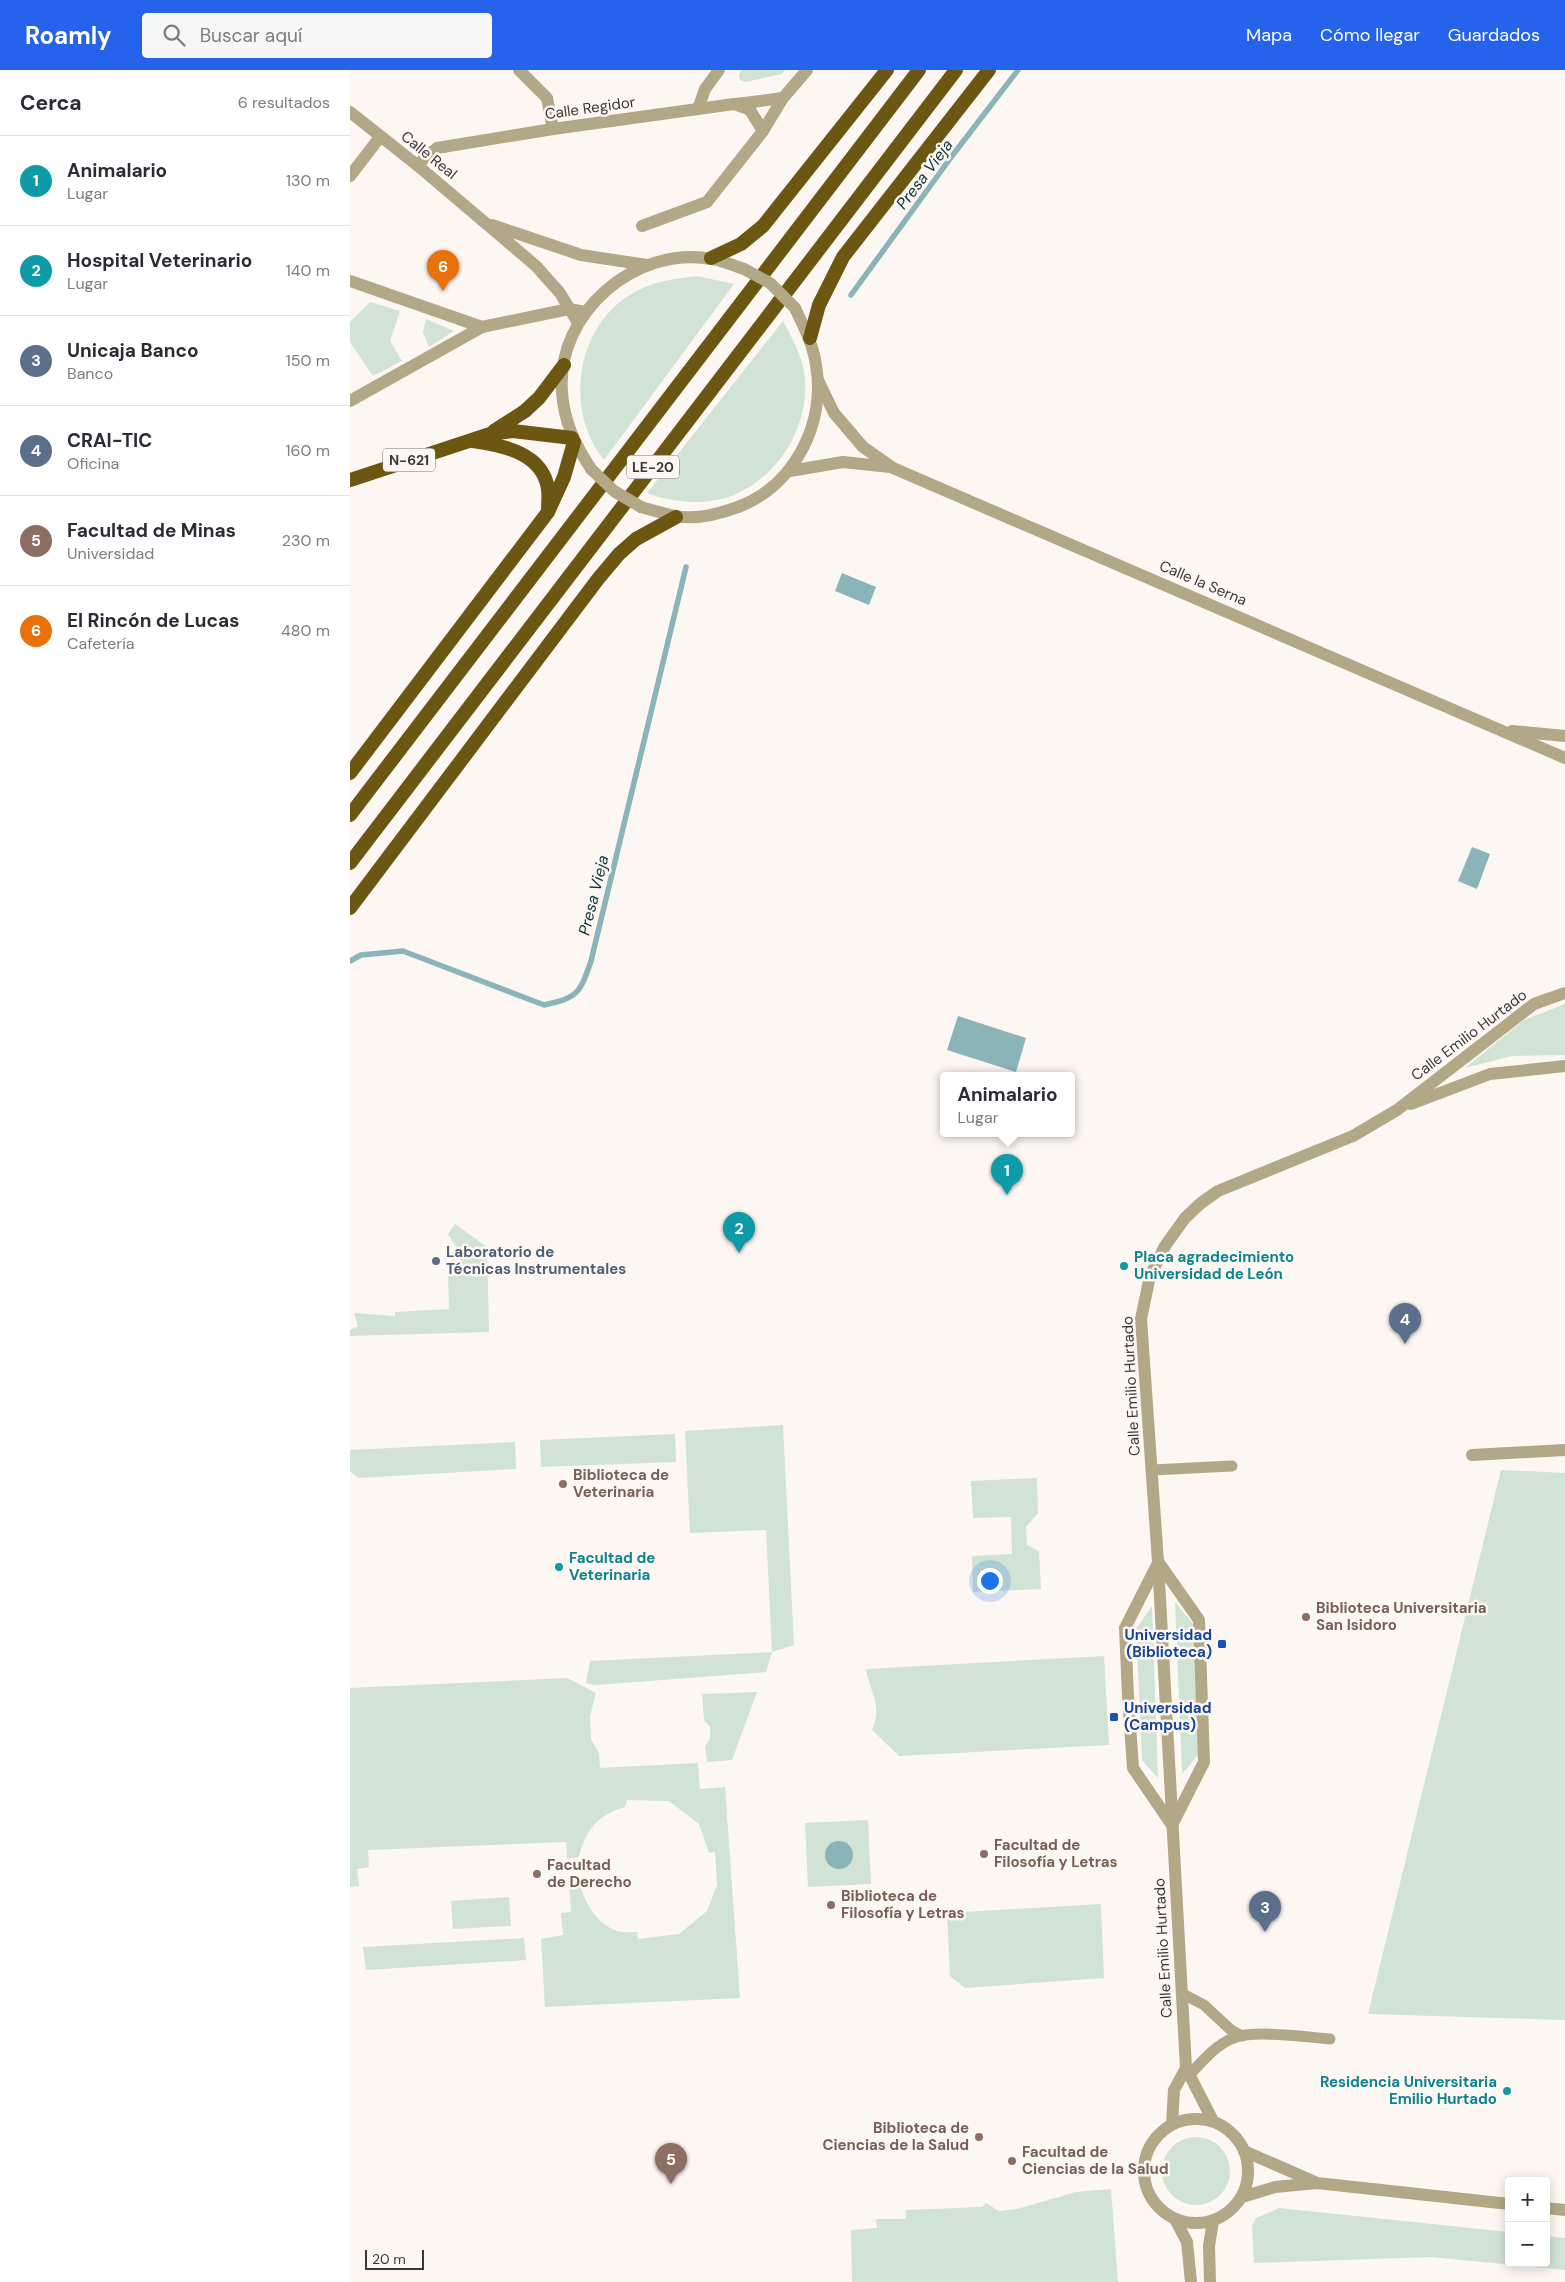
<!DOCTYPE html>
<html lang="es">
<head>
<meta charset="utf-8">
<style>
  :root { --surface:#fff; --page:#f7f7f7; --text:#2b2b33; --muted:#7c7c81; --line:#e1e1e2; --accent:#2563eb }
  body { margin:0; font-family:"DM Sans",sans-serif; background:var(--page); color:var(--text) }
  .controls { position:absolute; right:15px; bottom:15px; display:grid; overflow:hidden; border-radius:5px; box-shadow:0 2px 12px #0003 }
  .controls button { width:45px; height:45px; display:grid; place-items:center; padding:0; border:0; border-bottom:1px solid var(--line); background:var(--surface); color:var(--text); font:25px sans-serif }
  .scale { position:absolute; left:15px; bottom:12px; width:59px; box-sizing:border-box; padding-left:5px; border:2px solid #393736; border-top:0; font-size:14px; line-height:18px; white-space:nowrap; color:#393736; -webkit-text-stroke:4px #fdf7f3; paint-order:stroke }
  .you { position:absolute; left:639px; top:1510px; width:18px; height:18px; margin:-12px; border:4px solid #fff; border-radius:50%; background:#1a73e8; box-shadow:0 0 0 8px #1a73e833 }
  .badge { display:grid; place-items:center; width:32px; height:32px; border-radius:50%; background:var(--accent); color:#fff; font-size:16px; font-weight:700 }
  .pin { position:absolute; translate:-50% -41px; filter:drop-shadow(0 1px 2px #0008) }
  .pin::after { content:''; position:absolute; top:26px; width:18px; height:15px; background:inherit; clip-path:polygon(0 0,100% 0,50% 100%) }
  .popup { position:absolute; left:590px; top:1002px; width:135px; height:65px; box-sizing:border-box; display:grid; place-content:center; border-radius:5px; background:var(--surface); filter:drop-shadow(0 1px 4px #0005); font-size:16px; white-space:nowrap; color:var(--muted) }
  .popup b { font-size:19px; color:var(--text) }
  .popup::after { content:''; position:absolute; left:50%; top:100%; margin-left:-10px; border:10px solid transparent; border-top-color:var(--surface) }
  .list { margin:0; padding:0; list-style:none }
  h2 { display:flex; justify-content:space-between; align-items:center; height:65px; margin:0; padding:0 20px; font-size:21px }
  h2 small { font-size:16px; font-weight:400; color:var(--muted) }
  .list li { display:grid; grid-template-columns:32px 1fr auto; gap:15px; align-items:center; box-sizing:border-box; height:90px; padding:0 20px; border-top:1px solid var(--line) }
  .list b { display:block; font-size:19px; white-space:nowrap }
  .list p { margin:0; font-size:16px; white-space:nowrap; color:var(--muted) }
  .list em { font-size:16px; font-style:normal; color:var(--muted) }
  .icon { flex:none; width:28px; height:28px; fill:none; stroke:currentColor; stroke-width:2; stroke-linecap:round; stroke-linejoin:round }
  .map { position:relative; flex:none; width:1215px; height:2212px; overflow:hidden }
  header { display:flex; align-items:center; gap:30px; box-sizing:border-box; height:70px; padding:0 25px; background:var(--accent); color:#fff }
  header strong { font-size:24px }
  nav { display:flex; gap:28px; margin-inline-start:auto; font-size:18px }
  .search { width:350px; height:45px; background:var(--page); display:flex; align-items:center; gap:12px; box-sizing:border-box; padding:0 18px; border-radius:5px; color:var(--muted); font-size:19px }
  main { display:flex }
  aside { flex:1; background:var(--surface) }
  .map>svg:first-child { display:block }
  .green { fill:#d0e3d4 }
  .water { fill:#8bb4b8 }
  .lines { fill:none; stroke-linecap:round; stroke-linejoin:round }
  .stream { stroke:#8bb4b8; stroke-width:5.5 }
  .service { stroke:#b2a786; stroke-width:11 }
  .pedestrian { stroke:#b2a786; stroke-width:12 }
  .minor { stroke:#b2a786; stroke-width:12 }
  .tertiary { stroke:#b2a786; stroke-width:12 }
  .trunk { stroke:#6c5712; stroke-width:14 }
  .tertiary-bridge { stroke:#b2a786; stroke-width:12 }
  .service-dot { fill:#5c6f8a; stroke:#fdf7f3; stroke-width:2 }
  .culture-dot { fill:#0f9aa8; stroke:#fdf7f3; stroke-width:2 }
  .education-dot { fill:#8d6e63; stroke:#fdf7f3; stroke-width:2 }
  .transit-dot { fill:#1a4fb4; stroke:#fdf7f3; stroke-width:2 }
  .labels { text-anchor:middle; stroke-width:5; stroke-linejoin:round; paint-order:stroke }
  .shield { fill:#fdf7f3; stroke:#74716f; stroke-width:1 }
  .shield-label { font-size:14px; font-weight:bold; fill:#393736 }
  .street-label { font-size:15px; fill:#393736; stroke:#fdf7f3 }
  .service-label { font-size:15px; font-weight:bold; fill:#4e5e75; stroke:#fdf7f3; text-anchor:start }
  .culture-label { font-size:15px; font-weight:bold; fill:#0d838f; stroke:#fdf7f3; text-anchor:start }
  .education-label { font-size:15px; font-weight:bold; fill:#785e54; stroke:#fdf7f3; text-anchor:start }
  .transit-label { font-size:15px; font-weight:bold; fill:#164399; stroke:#fdf7f3; text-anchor:end }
  .water-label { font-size:16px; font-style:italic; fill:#093337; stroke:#fdf7f3 }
</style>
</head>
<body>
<header>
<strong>Roamly</strong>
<div class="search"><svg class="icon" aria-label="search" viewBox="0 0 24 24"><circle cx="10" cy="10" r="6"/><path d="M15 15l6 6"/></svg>Buscar aquí</div>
<nav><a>Mapa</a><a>Cómo llegar</a><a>Guardados</a></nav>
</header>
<main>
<aside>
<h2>Cerca<small>6 resultados</small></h2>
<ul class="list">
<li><span class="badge" style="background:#0f9aa8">1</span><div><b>Animalario</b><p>Lugar</p></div><em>130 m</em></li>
<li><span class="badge" style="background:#0f9aa8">2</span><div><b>Hospital Veterinario</b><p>Lugar</p></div><em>140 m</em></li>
<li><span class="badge" style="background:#5c6f8a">3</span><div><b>Unicaja Banco</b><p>Banco</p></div><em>150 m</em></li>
<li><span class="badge" style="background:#5c6f8a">4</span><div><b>CRAI-TIC</b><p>Oficina</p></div><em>160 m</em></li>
<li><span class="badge" style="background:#8d6e63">5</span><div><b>Facultad de Minas</b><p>Universidad</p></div><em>230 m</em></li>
<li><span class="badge" style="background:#e8710a">6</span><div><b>El Rincón de Lucas</b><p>Cafetería</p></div><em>480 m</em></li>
</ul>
</aside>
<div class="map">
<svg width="1215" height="2212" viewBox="0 0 1215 2212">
  <rect width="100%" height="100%" fill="#fdf7f3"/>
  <g class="green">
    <path d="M391,0H435L432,4L395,12L390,10L389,6Z"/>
    <path d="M347,206L384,214L254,390C215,341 225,261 278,226C299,212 322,209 347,206Z"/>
    <path d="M20,232L50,241L40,271L52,291L23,306L0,272V252Z"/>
    <path d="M76,249L104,261L79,277L73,262Z"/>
    <path d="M433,251C441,266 451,284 454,301C462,352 431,405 384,425C357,436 323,433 297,423Z"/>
    <path d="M1215,934V985L1162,986L1115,998L1174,950Z"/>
    <path d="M105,1154L137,1177L139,1262L0,1266V1260L8,1256L4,1243L45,1246V1242L99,1239L98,1203L111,1184L98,1164Z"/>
    <path d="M433,1355L444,1575L422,1582L416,1602L246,1615L236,1613L240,1591L422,1582L416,1460L340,1463L335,1361Z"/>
    <path d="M325,1364L326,1392L191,1397L190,1370Z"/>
    <path d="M165,1372L166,1399L8,1408L0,1401V1380Z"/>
    <path d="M1151,1400L1215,1403V1950L1018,1944Z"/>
    <path d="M687,1408L688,1443L676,1457L677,1475L689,1481L691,1519L623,1522L622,1486L662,1484L661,1447L623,1448L621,1411Z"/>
    <path d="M825,1532L843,1554L848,1685L832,1704Z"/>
    <path d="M802,1536L808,1708L792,1690L786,1559Z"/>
    <path d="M754,1586L759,1675L549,1686L522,1660C533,1635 520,1623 516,1599Z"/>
    <path d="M217,1608L246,1623L240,1646L241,1669L249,1683L250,1698L348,1693L350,1719L375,1717L390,1928L195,1937L191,1869L213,1865L211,1843L221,1842L219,1809L227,1808C234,1829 244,1853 267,1861C273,1863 281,1862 287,1862L288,1869L329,1864L357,1841L367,1815L365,1782L359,1783L349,1754L319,1731L277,1730L275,1737C249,1744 235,1760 229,1787L217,1789L216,1772L18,1780L19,1797L7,1799L9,1816L0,1817V1618Z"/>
    <path d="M407,1622L382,1690L357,1692L355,1677L360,1668V1657L354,1650L352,1624Z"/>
    <path d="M518,1750L521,1814L458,1817L455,1753Z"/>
    <path d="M159,1827L161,1856L103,1859L101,1831Z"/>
    <path d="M751,1834L754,1908L615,1918L600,1906L597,1843Z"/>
    <path d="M174,1868L176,1890L16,1900L13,1877Z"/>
    <circle cx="846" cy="2101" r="34"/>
    <path d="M761,2119L768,2212H502L501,2160L527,2158L526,2149H556V2140L632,2137L636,2133L649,2141L667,2139L726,2122Z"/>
    <path d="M929,2138L1159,2162V2193H1196V2166L1215,2168V2200L1081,2187L904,2193L902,2156L906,2148Z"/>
  </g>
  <g class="water">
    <path d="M492,503L526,517L519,535L485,521Z"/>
    <path d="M1122,777L1140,784L1127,819L1108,811Z"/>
    <path d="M608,946L676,968L666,1002L597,980Z"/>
    <circle cx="489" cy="1785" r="14"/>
  </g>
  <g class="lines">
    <g class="stream">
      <path d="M501,225L602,86L668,0"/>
      <path d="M0,891L11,885L53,881L194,935C228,928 230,923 241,891L336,497"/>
    </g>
    <g class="service">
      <path d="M802,1400L882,1396"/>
      <path d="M833,1924L854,1935L881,1960L892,1966"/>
      <path d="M840,2004C852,1992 865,1976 881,1969C901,1959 956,1967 980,1969"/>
    </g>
    <path class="pedestrian" d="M0,211L132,257"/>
    <g class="minor">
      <path d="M169,0L197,28L203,59"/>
      <path d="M386,34L433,28"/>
      <path d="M348,39L355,19L369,0"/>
      <path d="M67,95L87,78L203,59L384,34L400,40L413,61"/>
      <path d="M0,106L30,67"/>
      <path d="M292,156L357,132L413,61L433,28L457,0"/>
      <path d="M0,331L132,257L219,239L235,242"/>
      <path d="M1061,1034L1140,1004L1215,996"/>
      <path d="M1122,1385L1215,1380"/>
      <path d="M808,1493L775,1558L778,1626L783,1698L822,1755"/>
      <path d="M809,1493L849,1550L854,1692L823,1753"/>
      <path d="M836,1998L863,2051"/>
      <circle cx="846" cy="2101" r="52"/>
      <path d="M822,2054L824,2020L836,1998L808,1492L791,1249L800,1206L815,1176L835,1148L851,1133L868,1121L1003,1066L1047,1040L1184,934L1215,923"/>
      <path d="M894,2081L965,2112"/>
      <path d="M892,2127L925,2117L967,2113L1159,2134"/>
      <path d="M1196,2138L1215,2140"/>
      <path d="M825,2149L837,2172L841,2212"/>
      <path d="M860,2212L859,2176L863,2151"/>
    </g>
    <g class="tertiary">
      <path d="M0,42L67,95L186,196L210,223L228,253"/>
      <path d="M142,155L231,185L297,195"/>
      <path d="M468,310L484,343L513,377L543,398L1215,688"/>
      <path d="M241,399C225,374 214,352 212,322C206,243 285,175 362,189C372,190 384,196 394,199"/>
      <path d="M440,401L493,392L540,397"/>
      <path d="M291,437C302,440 314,444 325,446C345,450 369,444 388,437C444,416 476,354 466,295C463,274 454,257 445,238"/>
      <path d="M1162,661L1215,666"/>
    </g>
    <g class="trunk">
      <path d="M361,188L391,174L413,156L537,0"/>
      <path d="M460,268L469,235L493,187L639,0"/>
      <path d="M144,361L175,341L189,328L214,295"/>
      <path d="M123,371C152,375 193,383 198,419C199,425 198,432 198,438"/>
      <path d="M0,410L140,364L163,361L222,368"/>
      <path d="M0,703L198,442L214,407L224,372"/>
      <path d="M0,745L569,0"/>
      <path d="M0,793L606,0"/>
      <path d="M0,838L248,509L269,484L286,469L326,447"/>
    </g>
    <g class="tertiary-bridge">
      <path d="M394,199L420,213L445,238"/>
      <path d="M241,399L264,421L291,437"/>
    </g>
  </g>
  <circle class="service-dot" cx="86" cy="1191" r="5"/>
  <g class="culture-dot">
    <circle cx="774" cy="1196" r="5"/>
    <circle cx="209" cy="1497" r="5"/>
    <circle cx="1157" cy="2021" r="5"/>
  </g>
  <g class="education-dot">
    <circle cx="213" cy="1414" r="5"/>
    <circle cx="956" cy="1547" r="5"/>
    <circle cx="634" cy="1784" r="5"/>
    <circle cx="187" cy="1804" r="5"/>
    <circle cx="481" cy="1835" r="5"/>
    <circle cx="629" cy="2067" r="5"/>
    <circle cx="662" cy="2091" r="5"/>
  </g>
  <g class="transit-dot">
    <rect x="867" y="1569" width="10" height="10" rx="2.5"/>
    <rect x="759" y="1642" width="10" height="10" rx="2.5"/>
  </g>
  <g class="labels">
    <g class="shield">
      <rect x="33" y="378.5" width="52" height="23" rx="4"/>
      <rect x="277" y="385.5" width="52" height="23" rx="4"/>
    </g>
    <g class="shield-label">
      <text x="59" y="395">N-621</text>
      <text x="303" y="402">LE-20</text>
    </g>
    <g class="street-label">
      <text transform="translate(240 38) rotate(-8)" y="5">Calle Regidor</text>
      <text transform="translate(79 85) rotate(39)" y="5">Calle Real</text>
      <text transform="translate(853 513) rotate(23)" y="5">Calle la Serna</text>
      <text transform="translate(1119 965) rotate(-37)" y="5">Calle Emilio Hurtado</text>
      <text transform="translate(781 1316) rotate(-93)" y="5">Calle Emilio Hurtado</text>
      <text transform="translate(813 1878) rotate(-93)" y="5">Calle Emilio Hurtado</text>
    </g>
    <g class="service-label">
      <text x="96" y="1187">Laboratorio de<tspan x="96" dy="17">Técnicas Instrumentales</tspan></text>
    </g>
    <g class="culture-label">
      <text x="784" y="1192">Placa agradecimiento<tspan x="784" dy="17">Universidad de León</tspan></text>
      <text x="219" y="1493">Facultad de<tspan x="219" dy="17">Veterinaria</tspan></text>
      <text x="1147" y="2017" text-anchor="end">Residencia Universitaria<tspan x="1147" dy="17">Emilio Hurtado</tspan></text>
    </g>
    <g class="education-label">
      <text x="223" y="1410">Biblioteca de<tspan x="223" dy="17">Veterinaria</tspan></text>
      <text x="966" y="1543">Biblioteca Universitaria<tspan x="966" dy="17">San Isidoro</tspan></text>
      <text x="644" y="1780">Facultad de<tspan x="644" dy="17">Filosofía y Letras</tspan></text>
      <text x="197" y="1800">Facultad<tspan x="197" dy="17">de Derecho</tspan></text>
      <text x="491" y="1831">Biblioteca de<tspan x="491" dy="17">Filosofía y Letras</tspan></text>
      <text x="619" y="2063" text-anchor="end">Biblioteca de<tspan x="619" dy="17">Ciencias de la Salud</tspan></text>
      <text x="672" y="2087">Facultad de<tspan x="672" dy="17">Ciencias de la Salud</tspan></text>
    </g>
    <g class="transit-label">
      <text x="862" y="1570">Universidad<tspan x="862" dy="17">(Biblioteca)</tspan></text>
      <text x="774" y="1643" text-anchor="start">Universidad<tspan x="774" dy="17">(Campus)</tspan></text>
    </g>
    <g class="water-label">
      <text transform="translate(574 104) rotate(-53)" y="6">Presa Vieja</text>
      <text transform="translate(243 825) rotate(-76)" y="6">Presa Vieja</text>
    </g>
  </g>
</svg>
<div class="controls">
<button>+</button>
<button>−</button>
</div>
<div class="scale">20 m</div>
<div class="you"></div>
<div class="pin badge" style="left:657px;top:1125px;background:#0f9aa8">1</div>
<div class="popup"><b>Animalario</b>Lugar</div>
<div class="pin badge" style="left:389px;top:1183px;background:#0f9aa8">2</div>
<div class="pin badge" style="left:915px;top:1862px;background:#5c6f8a">3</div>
<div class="pin badge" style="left:1055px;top:1274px;background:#5c6f8a">4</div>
<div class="pin badge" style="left:321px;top:2114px;background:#8d6e63">5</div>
<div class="pin badge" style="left:93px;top:221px;background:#e8710a">6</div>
</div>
</main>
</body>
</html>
